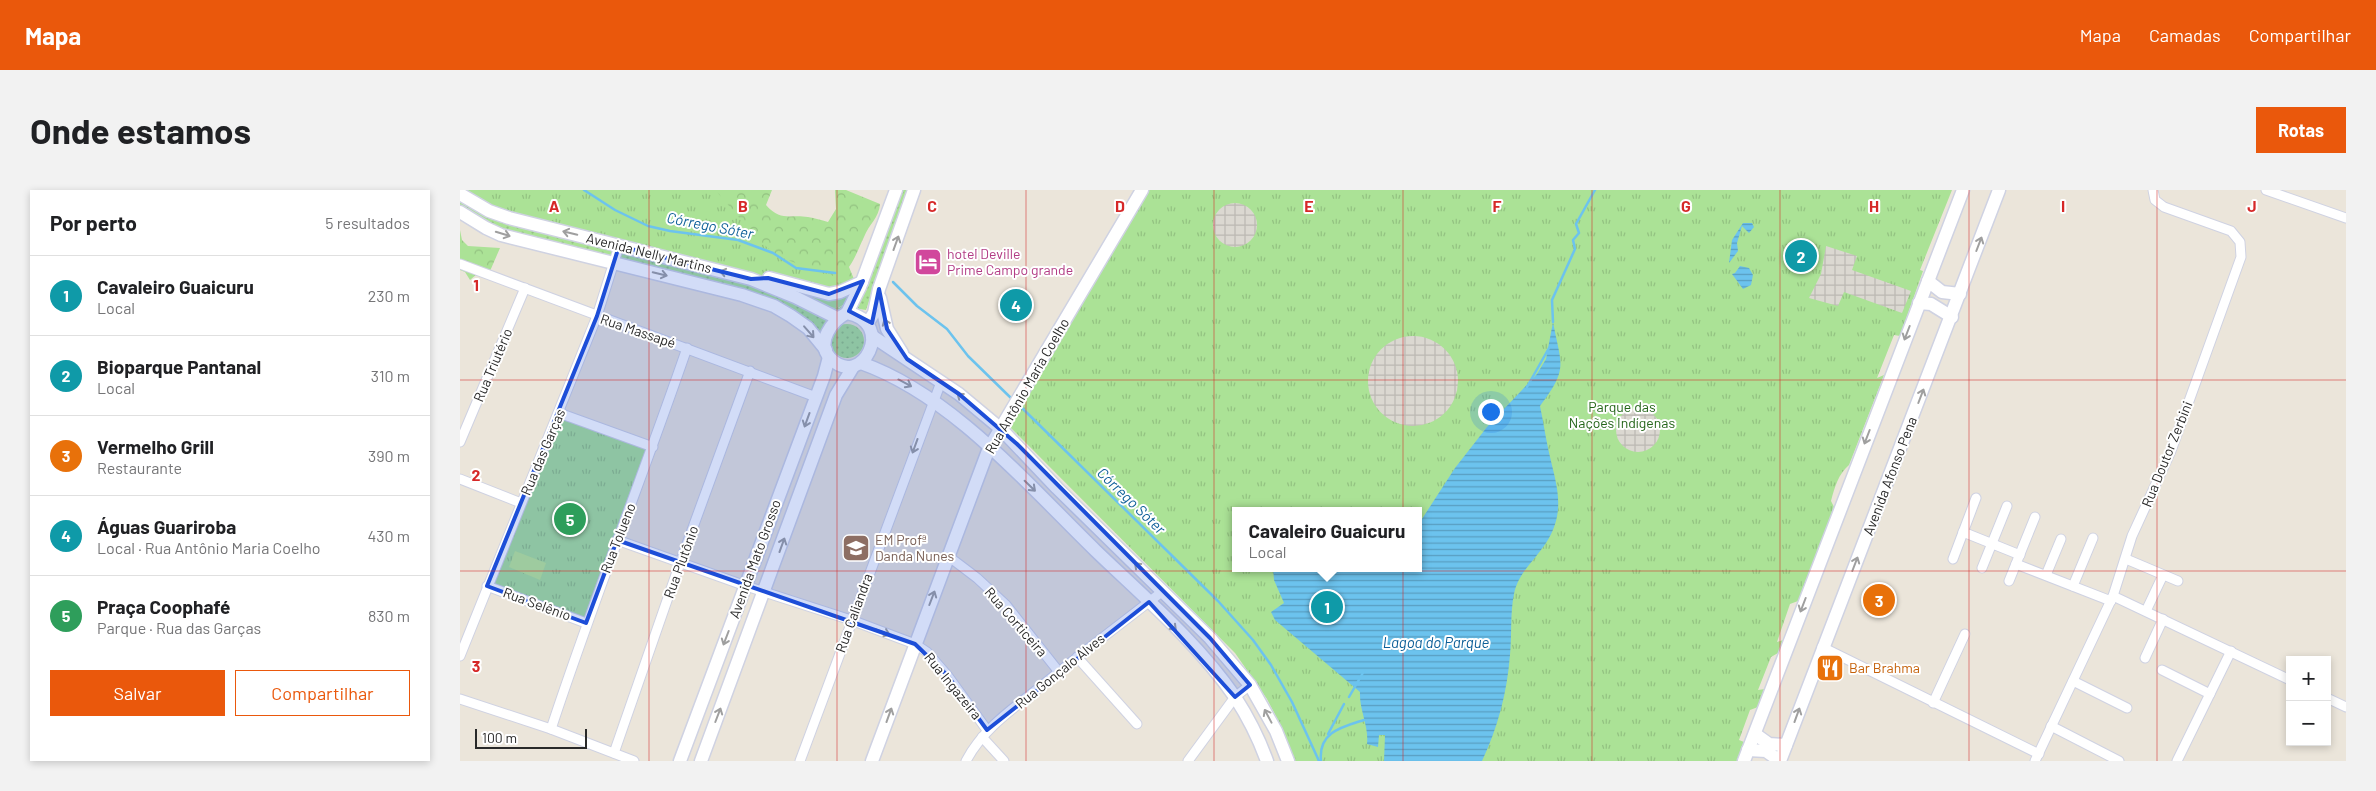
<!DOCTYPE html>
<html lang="pt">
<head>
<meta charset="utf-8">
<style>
  :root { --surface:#fff; --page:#f2f2f2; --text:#202124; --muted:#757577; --line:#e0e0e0; --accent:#ea580c }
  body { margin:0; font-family:Barlow,sans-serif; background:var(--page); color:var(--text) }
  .controls { position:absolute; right:15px; bottom:15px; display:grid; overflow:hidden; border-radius:0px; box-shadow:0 2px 8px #0003 }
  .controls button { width:45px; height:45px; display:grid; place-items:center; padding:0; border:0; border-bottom:1px solid var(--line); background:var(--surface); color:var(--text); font:25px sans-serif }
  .scale { position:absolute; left:15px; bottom:12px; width:112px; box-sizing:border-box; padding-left:5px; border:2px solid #292929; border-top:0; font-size:14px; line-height:18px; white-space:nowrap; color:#292929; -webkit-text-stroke:4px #fff; paint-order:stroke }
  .you { position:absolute; left:1030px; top:221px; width:18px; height:18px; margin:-12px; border:4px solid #fff; border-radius:50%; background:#1a73e8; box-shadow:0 0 0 8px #1a73e833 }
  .badge { display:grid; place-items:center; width:32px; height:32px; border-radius:50%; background:var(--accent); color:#fff; font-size:16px; font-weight:700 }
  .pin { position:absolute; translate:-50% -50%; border:2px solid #fff; box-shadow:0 1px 5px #0006 }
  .popup { position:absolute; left:772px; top:317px; width:190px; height:65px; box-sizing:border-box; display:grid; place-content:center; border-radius:0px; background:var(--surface); filter:drop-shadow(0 1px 4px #0005); font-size:16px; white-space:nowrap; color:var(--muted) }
  .popup b { font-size:19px; color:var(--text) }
  .popup::after { content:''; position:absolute; left:50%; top:100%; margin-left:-10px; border:10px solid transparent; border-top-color:var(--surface) }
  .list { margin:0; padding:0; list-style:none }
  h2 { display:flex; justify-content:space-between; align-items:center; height:65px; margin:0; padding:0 20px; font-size:21px }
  h2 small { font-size:16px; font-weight:400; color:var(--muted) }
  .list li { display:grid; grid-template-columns:32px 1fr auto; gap:15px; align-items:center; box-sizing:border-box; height:80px; padding:0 20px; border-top:1px solid var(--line) }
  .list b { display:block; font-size:19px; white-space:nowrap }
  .list p { margin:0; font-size:16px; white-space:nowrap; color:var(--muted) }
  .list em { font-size:16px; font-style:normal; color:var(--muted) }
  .actions { display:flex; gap:10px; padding:15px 20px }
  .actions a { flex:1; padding:11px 0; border:1px solid var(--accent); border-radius:0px; text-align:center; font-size:18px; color:var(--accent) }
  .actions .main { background:var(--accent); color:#fff }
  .map { position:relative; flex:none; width:1886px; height:571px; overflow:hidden; border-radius:0px }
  header { display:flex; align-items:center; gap:30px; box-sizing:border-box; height:70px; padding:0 25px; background:var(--accent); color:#fff }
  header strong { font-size:24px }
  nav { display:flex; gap:28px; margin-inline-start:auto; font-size:18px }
  .intro { display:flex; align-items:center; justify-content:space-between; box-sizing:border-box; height:120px; padding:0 30px }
  h1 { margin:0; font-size:35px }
  .button { padding:12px 22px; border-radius:0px; background:var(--accent); color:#fff; font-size:18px; font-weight:700 }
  main { display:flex; gap:30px; padding:0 30px }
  aside { flex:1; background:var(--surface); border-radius:0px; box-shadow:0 2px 8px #0003 }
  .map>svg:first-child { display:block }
  .grass { fill:url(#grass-dots) }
  .forest { fill:url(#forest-crowns) }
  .park { fill:url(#park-tufts); fill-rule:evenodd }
  .pitch { fill:#beea91 }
  .plaza { fill:url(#plaza-grid) }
  .water { fill:url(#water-rules); fill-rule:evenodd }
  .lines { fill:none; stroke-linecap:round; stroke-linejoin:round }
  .stream { stroke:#6cc3ee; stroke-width:2.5 }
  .street-casing { stroke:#cfd2e2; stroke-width:11 }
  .secondary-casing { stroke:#cfd2e2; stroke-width:15 }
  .street { stroke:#fff; stroke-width:9 }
  .secondary { stroke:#fff; stroke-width:12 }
  .oneway { stroke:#9f9f9f }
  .marked { fill:#1d4ed8; fill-opacity:0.2; stroke:#1d4ed8; stroke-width:4; stroke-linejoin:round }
  .grid { fill:none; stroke:#d62828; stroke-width:1; stroke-opacity:0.55 }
  .labels { text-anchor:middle; stroke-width:4; stroke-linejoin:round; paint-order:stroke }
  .street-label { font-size:14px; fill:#292929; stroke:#fff }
  .hotel-label { font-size:14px; fill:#b23c85; stroke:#fff; text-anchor:start }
  .park-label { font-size:14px; fill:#246519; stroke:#fff }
  .education-label { font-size:14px; fill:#785e54; stroke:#fff; text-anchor:start }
  .food-label { font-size:14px; fill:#c56008; stroke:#fff; text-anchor:start }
  .water-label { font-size:15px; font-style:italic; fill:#0d5f98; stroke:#fff }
  .grid-label { font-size:16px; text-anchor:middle; font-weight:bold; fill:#d62828; stroke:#fff; stroke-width:4; stroke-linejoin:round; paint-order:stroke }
</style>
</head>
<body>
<header>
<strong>Mapa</strong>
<nav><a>Mapa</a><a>Camadas</a><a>Compartilhar</a></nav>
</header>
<div class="intro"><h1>Onde estamos</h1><a class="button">Rotas</a></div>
<main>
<aside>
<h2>Por perto<small>5 resultados</small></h2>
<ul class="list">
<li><span class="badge" style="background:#0f9aa8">1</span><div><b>Cavaleiro Guaicuru</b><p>Local</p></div><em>230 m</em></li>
<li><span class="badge" style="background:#0f9aa8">2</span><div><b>Bioparque Pantanal</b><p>Local</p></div><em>310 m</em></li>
<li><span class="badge" style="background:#e8710a">3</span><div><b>Vermelho Grill</b><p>Restaurante</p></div><em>390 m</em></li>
<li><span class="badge" style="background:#0f9aa8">4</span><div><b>Águas Guariroba</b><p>Local · Rua Antônio Maria Coelho</p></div><em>430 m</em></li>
<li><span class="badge" style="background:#2e9e5b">5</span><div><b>Praça Coophafé</b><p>Parque · Rua das Garças</p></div><em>830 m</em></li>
</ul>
<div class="actions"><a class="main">Salvar</a><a>Compartilhar</a></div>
</aside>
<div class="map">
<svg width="1886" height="571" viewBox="0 0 1886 571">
  <defs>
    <pattern id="grass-dots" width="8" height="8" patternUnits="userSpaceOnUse" patternTransform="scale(1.25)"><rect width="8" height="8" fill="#abe296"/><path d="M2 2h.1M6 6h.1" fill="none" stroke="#93c281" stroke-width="1.8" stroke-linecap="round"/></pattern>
    <pattern id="forest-crowns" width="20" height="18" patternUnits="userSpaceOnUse" patternTransform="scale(1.25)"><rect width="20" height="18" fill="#abe296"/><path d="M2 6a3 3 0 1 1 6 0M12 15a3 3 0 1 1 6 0" fill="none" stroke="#93c281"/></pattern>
    <pattern id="park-tufts" width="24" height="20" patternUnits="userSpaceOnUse" patternTransform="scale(1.25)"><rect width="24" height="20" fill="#abe296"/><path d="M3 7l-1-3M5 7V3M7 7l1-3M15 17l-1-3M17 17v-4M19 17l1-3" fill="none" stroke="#93c281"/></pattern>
    <pattern id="plaza-grid" width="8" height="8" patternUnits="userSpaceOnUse" patternTransform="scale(1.25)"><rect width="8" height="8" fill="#dbd8d1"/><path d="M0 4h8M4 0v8" fill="none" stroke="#bcb9b3"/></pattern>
    <pattern id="water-rules" width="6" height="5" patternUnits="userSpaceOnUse" patternTransform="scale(1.25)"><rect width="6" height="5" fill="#6cc3ee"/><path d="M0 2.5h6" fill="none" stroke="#599ec1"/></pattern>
  </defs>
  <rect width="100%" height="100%" fill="#ebe5da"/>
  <g class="grass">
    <path d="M0,0L360,117L379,118L392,110V114C374,124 369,127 361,146L316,113L41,42L0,21Z"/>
    <path d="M438,0H447L406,120L393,118Z"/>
    <circle cx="387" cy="151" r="17"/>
  </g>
  <g class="forest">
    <path d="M124,0H312L306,15C321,32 330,24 348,27C355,28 361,30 368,32L376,19L375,0H386L420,14C419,28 409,34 404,47C399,57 396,67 389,77L396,94L388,101Z"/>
    <path d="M0,40L2,50L8,56L40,58L27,88L17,84L10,90L5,82L0,80Z"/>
  </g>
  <g class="park">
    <path d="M4,0H255C271,17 295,49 313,62C342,83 378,71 391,110L378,118L360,117L161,53L30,16Z"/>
    <path d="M687,0H1492L1460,80L1463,81L1440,146L1434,145L1417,188L1424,185L1389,275C1378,285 1375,296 1371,311L1375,319L1338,411L1330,414L1317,452L1323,450L1318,463L1311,467L1298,500L1305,499L1298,517L1290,520L1279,550L1284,552L1277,571H835L821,536L807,509L775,463L549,236ZM776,321H958V378H776Z"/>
    <path d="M99,223L193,257L126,433L27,396Z"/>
  </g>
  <path class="pitch" d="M55,361L86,373L80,390L49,377Z"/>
  <g class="plaza">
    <circle cx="775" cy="35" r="22"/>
    <path d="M1366,56L1397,66L1392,80L1451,101L1442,123L1384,102L1378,116L1349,108L1361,84Z"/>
    <circle cx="953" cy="191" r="45"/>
    <circle cx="1178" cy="240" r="22"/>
  </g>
  <g class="water">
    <path d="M1283,33H1292L1294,37L1289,43L1282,36L1277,53L1278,61L1269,73L1272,50Z"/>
    <path d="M1280,76L1289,78L1293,85L1291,95L1283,99L1272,84L1275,83Z"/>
    <path d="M1093,132C1101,175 1109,178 1080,216C1083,230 1085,244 1088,258C1095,292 1108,319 1086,353C1075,370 1058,383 1054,404C1050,423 1052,445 1050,465C1047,503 1038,537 1022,571H924L925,545H919L918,557L907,554C909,536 899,520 900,502L815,430L811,422L824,413L814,390L813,378H958L960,332L995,278L1027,237L1077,184L1086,169ZM874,401L879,404C883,414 875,427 868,433H863L858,429L855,418L861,406Z"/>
  </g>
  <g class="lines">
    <g class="stream">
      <path d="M124,0L155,20L188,36L210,41L278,50L313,63L336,78L375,83"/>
      <path d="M433,92L457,116L487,139L508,166L553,210"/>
      <path d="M1093,132L1092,110L1115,59L1113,50L1119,43L1116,34L1135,0"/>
      <path d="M1067,197L1089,158"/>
      <path d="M559,215L758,411L793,450L811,475L832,512L859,571"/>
      <path d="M889,507L904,481"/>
      <path d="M868,544L884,514"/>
      <path d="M861,571C858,542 882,537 904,530"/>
    </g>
    <g class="street-casing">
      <g id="street">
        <path d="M1806,0L1886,28"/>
        <path d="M0,74L356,207"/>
        <path d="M99,223L193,257"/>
        <path d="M0,252L65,98"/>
        <path d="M0,289L61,313"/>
        <path d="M1503,342L1560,365"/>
        <path d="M157,350L286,396L391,430L455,454L467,462L487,485L527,540"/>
        <path d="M488,366L517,388L546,415L599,482"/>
        <path d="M1493,369L1516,308"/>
        <path d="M1666,369L1718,391"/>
        <path d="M1556,374L1651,411"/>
        <path d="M1522,378L1547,316"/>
        <path d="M1586,385L1601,349"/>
        <path d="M1549,391L1575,327"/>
        <path d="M27,396L126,433"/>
        <path d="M1613,396L1633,348"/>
        <path d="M1653,406L1830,490"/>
        <path d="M1686,421L1703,385"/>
        <path d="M1362,457L1579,564"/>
        <path d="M0,466L137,126L159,56"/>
        <path d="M617,467L677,534"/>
        <path d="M1685,468L1703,429"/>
        <path d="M1702,480L1750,504"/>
        <path d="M1613,491L1667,518"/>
        <path d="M1867,508L1886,517"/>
        <path d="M0,509L91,539L174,571"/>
        <path d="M1473,513L1505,444"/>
        <path d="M1591,536L1659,571"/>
        <path d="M91,539C133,411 183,286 227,158"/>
        <path d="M522,547L544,571"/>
        <path d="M154,563L220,373L290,181"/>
        <path d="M340,571L481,192"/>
        <path d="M506,571C523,539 551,520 579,498C619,465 662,433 703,401"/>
        <path d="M728,571L775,507L790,495"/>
        <path d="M1575,571L1653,406L1672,346L1711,261L1781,67L1780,52L1771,41L1704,17L1695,10L1693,0"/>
        <path d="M1717,571L1771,461"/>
      </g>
    </g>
    <g class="secondary-casing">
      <g id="secondary">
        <path d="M0,4L29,21L49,28L291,89L335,107L377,128"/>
        <path d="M0,22L26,38L41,45L282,105L314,116L331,126L348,138L366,160"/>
        <path d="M309,88L369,104L380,102L402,92"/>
        <path d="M1468,91L1482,102L1500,104"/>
        <path d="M420,108L427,139L442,163"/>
        <path d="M1459,113L1471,114L1492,127"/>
        <path d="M387,123C437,132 402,201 370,168C355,152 373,130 387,123Z"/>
        <path d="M387,123L400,97L436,0"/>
        <path d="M407,134L414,123L419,99L454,0"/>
        <path d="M412,146L499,204L541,239L597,298L750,448L790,495L816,541L828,571"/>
        <path d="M401,173C492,205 568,295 636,361C684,407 737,452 775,507C788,527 799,549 807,571"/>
        <path d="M1295,544L1309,554L1326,555"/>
        <path d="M1288,560L1306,561L1320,571"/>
        <path d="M220,571L364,186L369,167"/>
        <path d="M241,571L376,205L393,177"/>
        <path d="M412,571L529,258L682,0"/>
        <path d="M1284,571L1503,0"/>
        <path d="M1320,571L1539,0"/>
      </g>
    </g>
    <use href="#street" class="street"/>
    <use href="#secondary" class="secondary"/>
  </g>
  <defs><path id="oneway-shaft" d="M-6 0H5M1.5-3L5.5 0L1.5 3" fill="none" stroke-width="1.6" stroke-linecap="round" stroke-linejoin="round" transform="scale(1.25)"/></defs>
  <g class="oneway">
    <use href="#oneway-shaft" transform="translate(110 43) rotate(-166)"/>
    <use href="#oneway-shaft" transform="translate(43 44) rotate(17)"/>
    <use href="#oneway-shaft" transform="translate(436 53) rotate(-70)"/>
    <use href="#oneway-shaft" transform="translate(1519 54) rotate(-69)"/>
    <use href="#oneway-shaft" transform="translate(267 83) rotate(-166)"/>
    <use href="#oneway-shaft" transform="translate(200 84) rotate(14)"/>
    <use href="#oneway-shaft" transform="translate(427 136) rotate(-112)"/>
    <use href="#oneway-shaft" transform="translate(349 142) rotate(49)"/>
    <use href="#oneway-shaft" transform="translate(1447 143) rotate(111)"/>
    <use href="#oneway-shaft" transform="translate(445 193) rotate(28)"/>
    <use href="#oneway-shaft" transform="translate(1461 206) rotate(-69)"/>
    <use href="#oneway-shaft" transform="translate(503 208) rotate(-142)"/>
    <use href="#oneway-shaft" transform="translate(347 230) rotate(110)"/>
    <use href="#oneway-shaft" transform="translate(1407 247) rotate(111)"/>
    <use href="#oneway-shaft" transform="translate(455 256) rotate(110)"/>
    <use href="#oneway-shaft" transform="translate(570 296) rotate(44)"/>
    <use href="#oneway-shaft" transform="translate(322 355) rotate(-70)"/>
    <use href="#oneway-shaft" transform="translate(1395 374) rotate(-69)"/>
    <use href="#oneway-shaft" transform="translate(680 378) rotate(-136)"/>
    <use href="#oneway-shaft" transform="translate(472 408) rotate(-69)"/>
    <use href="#oneway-shaft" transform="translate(1343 415) rotate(111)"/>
    <use href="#oneway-shaft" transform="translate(711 435) rotate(46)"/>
    <use href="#oneway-shaft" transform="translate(423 442) rotate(21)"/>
    <use href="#oneway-shaft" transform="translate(266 448) rotate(111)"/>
    <use href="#oneway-shaft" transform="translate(258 525) rotate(-69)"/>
    <use href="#oneway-shaft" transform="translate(429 525) rotate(-70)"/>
    <use href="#oneway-shaft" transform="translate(1337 525) rotate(-70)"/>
    <use href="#oneway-shaft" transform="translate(808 526) rotate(-118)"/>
  </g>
  <path class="marked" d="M159,56L291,89L308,88L369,104L403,91L389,121L412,133L419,99L427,139L447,169L499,204L557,254L750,448L790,495L775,507L689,412L527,540L487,485L455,454L157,350L126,433L27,396L137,126Z"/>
  <path class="grid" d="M189,0V571M377,0V571M566,0V571M754,0V571M943,0V571M1132,0V571M1320,0V571M1509,0V571M1697,0V571M0,190H1886M0,381H1886"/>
  <defs>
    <g id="hotel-square" transform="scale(1.4375)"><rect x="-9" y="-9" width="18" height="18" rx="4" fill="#d1479c" stroke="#fff"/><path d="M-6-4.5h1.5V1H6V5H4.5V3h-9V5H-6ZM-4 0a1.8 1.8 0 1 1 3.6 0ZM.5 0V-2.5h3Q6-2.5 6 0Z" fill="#fff"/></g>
    <g id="school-square" transform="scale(1.4375)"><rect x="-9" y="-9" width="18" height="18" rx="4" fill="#8d6e63" stroke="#fff"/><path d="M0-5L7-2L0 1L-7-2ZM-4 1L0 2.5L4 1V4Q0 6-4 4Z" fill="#fff"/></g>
    <g id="restaurant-square" transform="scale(1.4375)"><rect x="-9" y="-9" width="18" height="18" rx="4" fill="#e8710a" stroke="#fff"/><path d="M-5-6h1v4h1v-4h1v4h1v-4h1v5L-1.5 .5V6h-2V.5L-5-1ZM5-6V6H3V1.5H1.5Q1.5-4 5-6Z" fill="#fff"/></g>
  </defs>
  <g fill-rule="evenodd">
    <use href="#hotel-square" x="468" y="72"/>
    <use href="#school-square" x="396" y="358"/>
    <use href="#restaurant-square" x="1370" y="478"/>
  </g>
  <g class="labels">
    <g class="street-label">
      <text transform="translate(189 63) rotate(14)" y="5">Avenida Nelly Martins</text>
      <text transform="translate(178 141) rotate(19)" y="5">Rua Massapé</text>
      <text transform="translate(33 175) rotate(-67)" y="5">Rua Triutério</text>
      <text transform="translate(567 196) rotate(-60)" y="5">Rua Antônio Maria Coelho</text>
      <text transform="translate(83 262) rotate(-67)" y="5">Rua das Garças</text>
      <text transform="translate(1707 264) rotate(-68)" y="5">Rua Doutor Zerbini</text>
      <text transform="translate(1430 286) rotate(-69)" y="5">Avenida Afonso Pena</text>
      <text transform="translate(158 348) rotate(-69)" y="5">Rua Tolueno</text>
      <text transform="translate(295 369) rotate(-70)" y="5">Avenida Mato Grosso</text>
      <text transform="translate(221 372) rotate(-70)" y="5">Rua Plutônio</text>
      <text transform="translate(77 414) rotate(20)" y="5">Rua Selênio</text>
      <text transform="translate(394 423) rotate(-70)" y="5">Rua Caliandra</text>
      <text transform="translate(556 432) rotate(49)" y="5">Rua Corticeira</text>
      <text transform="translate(600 481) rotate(-39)" y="5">Rua Gonçalo Alves</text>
      <text transform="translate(493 496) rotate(51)" y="5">Rua Ingazeira</text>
    </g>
    <g class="hotel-label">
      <text x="487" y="69">hotel Deville<tspan x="487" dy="16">Prime Campo grande</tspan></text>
    </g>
    <g class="park-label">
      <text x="1162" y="222">Parque das<tspan x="1162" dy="16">Nações Indígenas</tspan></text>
    </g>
    <g class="education-label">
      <text x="415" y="355">EM Profª<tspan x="415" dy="16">Danda Nunes</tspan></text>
    </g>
    <g class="food-label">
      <text x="1389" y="483">Bar Brahma</text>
    </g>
    <g class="water-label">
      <text transform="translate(250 36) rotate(11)" y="5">Córrego Sóter</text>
      <text transform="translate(671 311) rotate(44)" y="5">Córrego Sóter</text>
      <text x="976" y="458">Lagoa do Parque</text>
    </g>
  </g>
  <g class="grid-label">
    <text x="94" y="22">A</text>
    <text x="283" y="22">B</text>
    <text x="472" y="22">C</text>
    <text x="660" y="22">D</text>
    <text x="849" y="22">E</text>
    <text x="1037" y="22">F</text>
    <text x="1226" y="22">G</text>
    <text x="1414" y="22">H</text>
    <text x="1603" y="22">I</text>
    <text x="1792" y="22">J</text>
    <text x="16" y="101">1</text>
    <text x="16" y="291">2</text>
    <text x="16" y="482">3</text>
  </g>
</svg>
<div class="controls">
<button>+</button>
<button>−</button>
</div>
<div class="scale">100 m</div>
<div class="you"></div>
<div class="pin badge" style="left:867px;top:417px;background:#0f9aa8">1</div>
<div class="popup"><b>Cavaleiro Guaicuru</b>Local</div>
<div class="pin badge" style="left:1341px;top:66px;background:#0f9aa8">2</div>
<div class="pin badge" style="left:1419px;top:410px;background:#e8710a">3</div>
<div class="pin badge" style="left:556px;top:115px;background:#0f9aa8">4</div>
<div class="pin badge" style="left:110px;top:329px;background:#2e9e5b">5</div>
</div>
</main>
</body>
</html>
